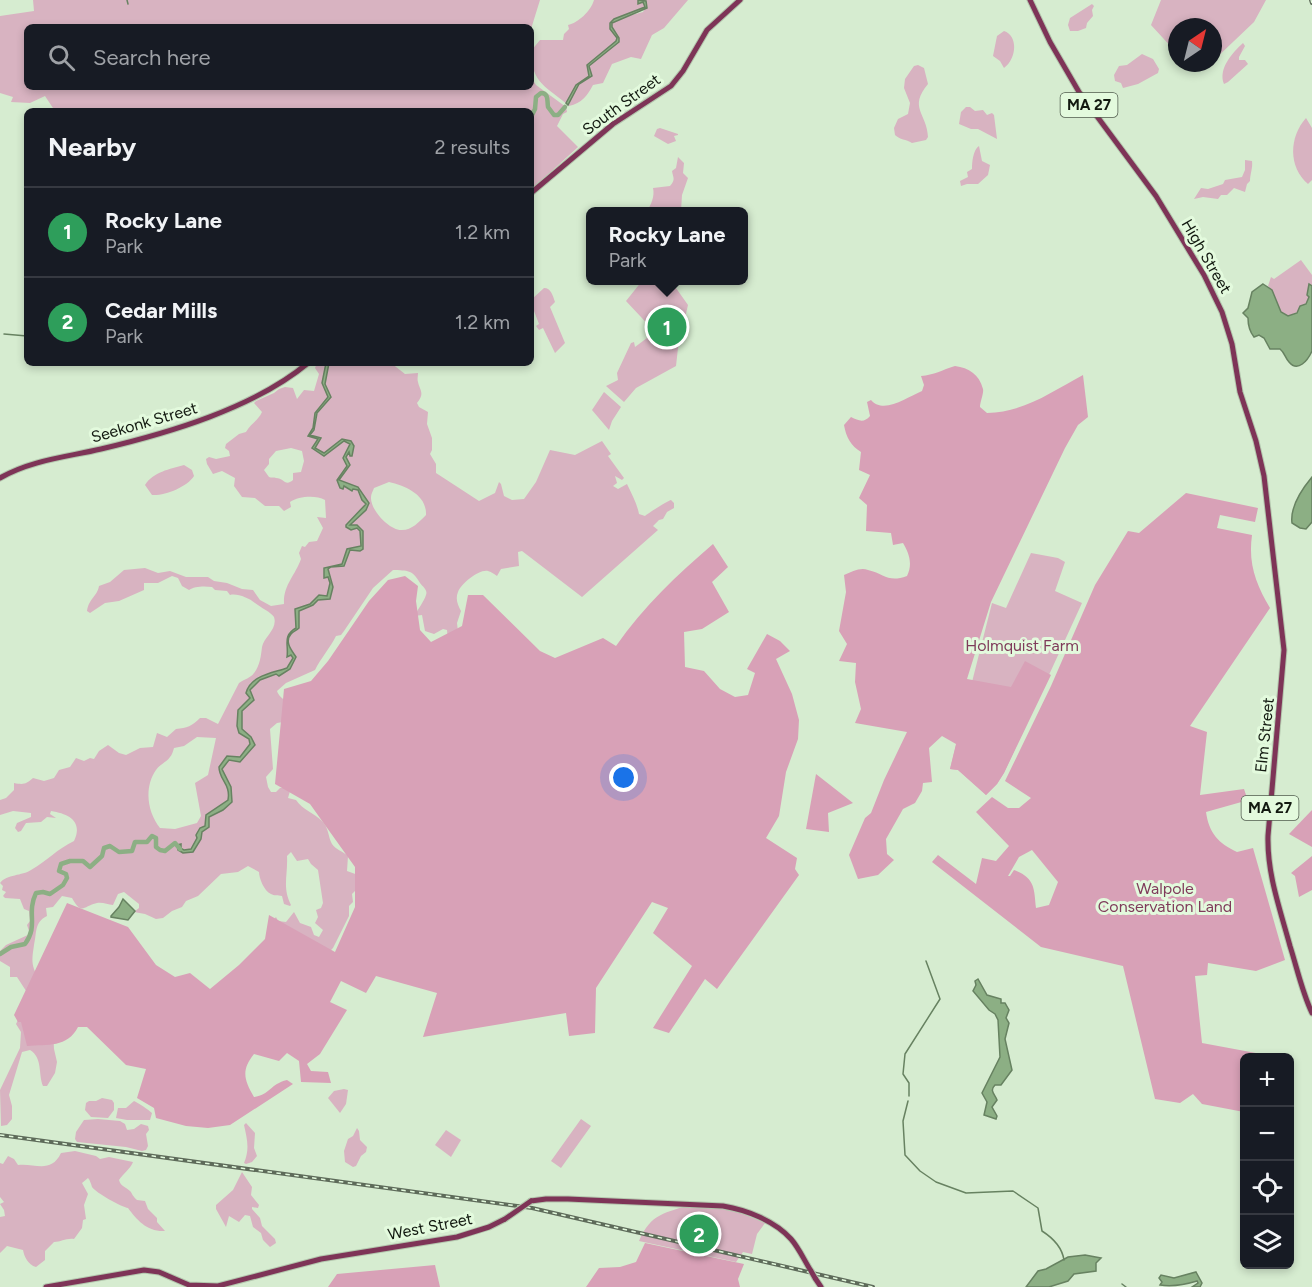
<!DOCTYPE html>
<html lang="en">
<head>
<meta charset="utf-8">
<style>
  :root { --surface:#171b24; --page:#20242c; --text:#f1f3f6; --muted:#9ea1a6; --line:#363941; --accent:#1a73e8 }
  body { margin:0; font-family:Figtree,sans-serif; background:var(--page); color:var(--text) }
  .controls { position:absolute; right:18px; bottom:18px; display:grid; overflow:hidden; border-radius:9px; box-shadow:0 3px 9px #0003 }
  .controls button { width:54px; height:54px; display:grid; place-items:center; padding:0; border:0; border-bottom:2px solid var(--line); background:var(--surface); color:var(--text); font:30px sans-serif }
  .compass { position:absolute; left:1168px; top:18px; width:54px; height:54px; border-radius:50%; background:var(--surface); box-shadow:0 3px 9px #0003; rotate:35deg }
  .you { position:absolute; left:624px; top:778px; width:21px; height:21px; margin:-15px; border:4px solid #fff; border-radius:50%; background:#1a73e8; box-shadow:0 0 0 9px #1a73e833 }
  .badge { display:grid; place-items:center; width:39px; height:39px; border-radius:50%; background:var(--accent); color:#fff; font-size:20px; font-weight:700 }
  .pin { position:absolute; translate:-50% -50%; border:3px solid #fff; box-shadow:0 2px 6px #0006 }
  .popup { position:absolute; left:586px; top:207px; width:162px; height:78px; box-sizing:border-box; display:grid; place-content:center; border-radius:9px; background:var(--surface); filter:drop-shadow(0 2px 4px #0005); font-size:20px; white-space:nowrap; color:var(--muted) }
  .popup b { font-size:22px; color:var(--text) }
  .popup::after { content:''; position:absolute; left:50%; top:100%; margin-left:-12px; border:12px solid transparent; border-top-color:var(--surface) }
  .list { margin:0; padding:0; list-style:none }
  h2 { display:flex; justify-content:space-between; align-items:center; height:78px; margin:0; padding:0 24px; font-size:26px }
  h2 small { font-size:20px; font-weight:400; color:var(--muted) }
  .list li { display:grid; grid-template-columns:39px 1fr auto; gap:18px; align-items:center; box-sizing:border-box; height:90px; padding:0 24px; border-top:2px solid var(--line) }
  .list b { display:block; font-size:22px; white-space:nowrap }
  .list p { margin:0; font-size:20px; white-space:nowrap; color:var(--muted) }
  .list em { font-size:20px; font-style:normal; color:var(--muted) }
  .icon { flex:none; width:33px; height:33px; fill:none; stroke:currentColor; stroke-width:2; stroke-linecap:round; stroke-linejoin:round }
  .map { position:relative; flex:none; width:1312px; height:1287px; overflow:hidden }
  .search { position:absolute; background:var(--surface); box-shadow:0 3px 9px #0003; left:24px; top:24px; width:510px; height:66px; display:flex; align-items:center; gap:15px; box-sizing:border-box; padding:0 21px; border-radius:9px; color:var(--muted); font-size:22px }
  .panel { position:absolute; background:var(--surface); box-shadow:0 3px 9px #0003; left:24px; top:108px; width:510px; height:258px; border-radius:9px }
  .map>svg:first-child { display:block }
  .green { fill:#d8b3c1; fill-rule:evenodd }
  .forest { fill:#d8a1b7; fill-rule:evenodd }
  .water { fill:#8caf84; stroke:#678261; stroke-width:1.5 }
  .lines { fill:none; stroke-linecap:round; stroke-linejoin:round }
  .stream { stroke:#678261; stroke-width:1.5 }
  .river { stroke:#8caf84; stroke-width:4.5 }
  .major-casing { stroke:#b3c6ad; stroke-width:7 }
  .major { stroke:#7e3457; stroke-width:5 }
  .rail-casing { stroke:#5e6b5a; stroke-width:4 }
  .rail { stroke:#e3fadd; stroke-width:1.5; stroke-dasharray:4.5; stroke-linecap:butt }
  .major-bridge-casing { stroke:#b3c6ad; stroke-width:7; stroke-linecap:butt }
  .major-bridge { stroke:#7e3457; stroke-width:5 }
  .labels { text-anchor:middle; stroke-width:6; stroke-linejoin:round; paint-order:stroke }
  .shield { fill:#e3fadd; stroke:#515c4e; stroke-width:1.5 }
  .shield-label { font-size:15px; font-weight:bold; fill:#121910 }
  .street-label { font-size:16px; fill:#121910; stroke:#e3fadd }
  .park-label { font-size:16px; fill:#7f3b5a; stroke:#e3fadd }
</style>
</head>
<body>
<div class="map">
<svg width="1312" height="1287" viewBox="0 0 1312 1287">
  <rect width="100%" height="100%" fill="#d6ecd0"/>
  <g class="green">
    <path d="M33,0H540L531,29V27H27V87H531V77L536,85L566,107L567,112L563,114L557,126L578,147L531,190V111H158L152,108L143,111H55L45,96L30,103L11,102L13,97L0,93V16L34,11Z"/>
    <path d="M594,0H638L645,4L644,8L624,17L643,12L647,5L644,0H688L664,28L652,35L641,59L631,57L612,64L603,83L593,85C587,96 582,103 569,106C548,87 531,84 531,51L540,40H563L564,34L569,29L568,25C578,23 591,11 594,0Z"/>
    <path d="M1161,0H1266L1254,22L1213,61V27H1177V48L1174,50L1151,25Z"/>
    <path d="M1092,4L1094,6L1092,10L1093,16L1087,23L1086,28L1078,31H1070L1068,25L1070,18Z"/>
    <path d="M1004,31C1019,36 1016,60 1004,68L1000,61L993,56L997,36Z"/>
    <path d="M1243,43L1245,46L1239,57V60H1245L1248,64L1228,82L1224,84C1218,69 1232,53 1243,43Z"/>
    <path d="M1142,54L1153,59L1159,69L1158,73L1138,84L1123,88L1121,83L1115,81L1114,75L1119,66L1127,65Z"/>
    <path d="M918,65L924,68L928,84C908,108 927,113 928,137L926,140L912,143C906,139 900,140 895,135L894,128L898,119L908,114L910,103L904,88L905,79L914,66Z"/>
    <path d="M966,107H970L975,111L983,110L987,115L992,113L994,115L997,139L978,129H971L959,124L961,112Z"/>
    <path d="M1306,118L1312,128V180L1308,184C1288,167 1289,137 1306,118Z"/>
    <path d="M660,128L678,134V135L674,136L676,141L668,144L654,136L657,129Z"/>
    <path d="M979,146L982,161L990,165L988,175L978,184H967L961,186L960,181L968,177L967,172L972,169C972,162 973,150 979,146Z"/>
    <path d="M678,157L684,163L683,173L688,178L682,195L681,211H647C651,205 655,196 653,188L670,186C676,179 673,178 672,171L676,168Z"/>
    <path d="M1245,160L1252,161C1253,168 1250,174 1250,181L1247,184L1245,192L1234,188L1227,195H1221L1218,199L1203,197L1194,199L1201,188L1208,189L1223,184L1225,180L1242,177L1245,170Z"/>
    <path d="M1301,260L1312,275V286L1310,285L1307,295L1309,297C1306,306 1297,314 1288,316L1281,312L1272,290L1268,286L1271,277L1274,279Z"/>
    <path d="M642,281H671L688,305L678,348L676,366L636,388L624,402L606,386L618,380L617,373L631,343L634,342L635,347L655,332L626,301Z"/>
    <path d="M544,288C551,288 553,296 555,302L550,307L565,343L555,353L543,328L539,330L536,326L539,324L534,311L531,312V300Z"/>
    <path d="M317,363H391L405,374L418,373C418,376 417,379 418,382C420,391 425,393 417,403L419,407L428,412L427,424L432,438V450L430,454L436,464V473L479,501L495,493L499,482L501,484L504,496L512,500L524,499L536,482L550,450L575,455L602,441L611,454L608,456L624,478L622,480L615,476L617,483L613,486L618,489L627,484C632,495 637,503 639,514L645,516C647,514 669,500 671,500L674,503V508L667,512L663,519L659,520L653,526L658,530L582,597L522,551L518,552L519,566L501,569L497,576C494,574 492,572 488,571C479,569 462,583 458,592C455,599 458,605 461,611L457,623L458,632L475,648L479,657L480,689L485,702L484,713L491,719L501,714L507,719L508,727L514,735C512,745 511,753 520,760C531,761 543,771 548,781L554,782V787C573,798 570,805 575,823C570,824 566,819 564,814L566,810L559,801L541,799L539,796V791L537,789L525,790L521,786L524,782L523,779L514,776L509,777L510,759L503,753L502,743L505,737H497L476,722L462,720L449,729L438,747L442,756L440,764L435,762L426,750H421C418,757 414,760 407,759L401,752L399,736L409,724L417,729C432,726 440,711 444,698L447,696L453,687L446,675L436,677L428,666L437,658L440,644C447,640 448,639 447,630L443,629L434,634L425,631L422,615L415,616C418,608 424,602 426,595C428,590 423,587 420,583C412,569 408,571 393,570L373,588L344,631L341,635L336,636C330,648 321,658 315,670L286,683L277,691C279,699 297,709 306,711C313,713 319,711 327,713L342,703L354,709L340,719L341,725L333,736V755L327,765C315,769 314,760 305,755C302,753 298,752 295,750L290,734L283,722L277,723L270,729L273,769L266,777L268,787L271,792H276L280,788H288L290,791L288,798L296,800C303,810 314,813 322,821C329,828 328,837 332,844C335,849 344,852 348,856L347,871L358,875L363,887L362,891H355L352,894L353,902L349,906V916L333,948L326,955L313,958L302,946L294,948L290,956L279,964C277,976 275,998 293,999C296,999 299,999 303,999L309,1012V1019L298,1032L293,1031L290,1039C282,1042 279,1050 270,1054C258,1051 255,1035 241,1037L236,1045L233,1069L226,1082H222C225,1056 236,1046 228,1020C239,1008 240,990 251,978C254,975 259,974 262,970C265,965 269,960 273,955L271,948L277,937C276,929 268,925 276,917L278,921L286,922L294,912L300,923L311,927L314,935L319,937L323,930L315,923L318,917L316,910L321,908L323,903L318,870L311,864L308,859L297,861L291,852L287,856C288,876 282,887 291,905L290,906L284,904L282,896C278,895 274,896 271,894C264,891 259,878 259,872L248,866L238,872L221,874L198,896L186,901L182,907L172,911L163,918L156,919L145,914L134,912L139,908V904L124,892L118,894L113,905C108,905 103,902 97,903C83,906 82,916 72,898L62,896L53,907L46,908L47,916C34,922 37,933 34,945C33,953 31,961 34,969C37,980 47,982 44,994L52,1007L54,1049L57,1062L55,1073L47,1086H43C38,1074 43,1058 30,1050L22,1052L9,1095L12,1106V1119L7,1125L1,1126L0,1090L20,1048L21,1032L16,1024L20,1016L21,1008L28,1004L30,997L17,977H10V967L0,961V951L6,945L30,934L27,925L30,921L29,911L24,909L20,899L5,898L3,896L6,892L2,890L3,886L0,883C7,874 22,876 31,870C47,861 57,849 74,841C83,822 70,814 51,811L50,814L56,818L47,817L41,822L26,823L21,831L18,832L15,828L17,823L31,817V813L13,811L0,815V800L6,798L14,790V783C24,785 26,784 33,778L44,781L54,778L59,770L70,767L76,758L84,761L90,758L94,759L99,751L108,745L119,753L126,755L140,748L153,747L157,733L167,737L176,729C187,728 192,726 200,718H206L218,724L239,683C244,679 251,678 254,673C260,666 261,655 262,647C264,637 278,629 274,617C272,613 260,607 255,603C249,598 237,593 230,595L227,591L215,590L212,587C205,586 194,586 189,590L182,586L178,578L172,576L158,583H144V590L119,601L105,603L90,613L87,611C89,598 97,597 99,586L110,582L124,570L145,568L158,573L170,571L186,577H208L214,581L227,583L242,589L253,590L260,600L271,606L284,604C283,585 295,576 301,559L299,553L302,546L305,547L309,542L317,541L323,528L317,517L326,518L325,500C316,495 299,496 290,502L291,507L284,511L279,506H265L255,498L242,497L234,486L235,478L222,471L213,474L207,464L206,459L209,457L216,459L230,456L229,451L225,448L226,444L239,434L246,432C251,423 258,421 262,412L254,403L256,401L274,393L279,389L285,387L293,388L297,399L304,390L314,391L319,374L315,368ZM329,397C326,403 319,409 317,415C315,423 316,428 310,435L321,438L315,448L324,453L342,439L351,441L354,446L352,456H350L349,452L346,457L350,465L339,480L358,487L369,503L366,510L350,525H357L362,531L363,549L360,551L350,550L344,566L331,567L328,569L333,587L330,599L318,600L313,605L299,611V628C296,631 293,631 291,634C284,642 292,651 296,657L290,669L279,676L276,674L260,680L250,691L254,700L242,711V729L251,737L255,745L240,762L229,760L222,769L231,787L232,802L223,810L209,817V827L202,831L201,839L193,852L183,853L178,850L177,845L181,844V848L184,850L191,849L198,838L196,835L200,828L205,826L206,815L228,800C231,784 219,780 219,767L227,756L240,757L250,744L249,739L239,733L237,726L238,710L250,698L246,693C250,675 273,673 287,668L293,658L291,655L287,657C289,644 282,635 296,628L295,609L310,604L319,595L327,596L331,583L328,577L324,578V568L342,564L347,549L361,547L360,531L357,528L351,530L346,525L366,504L362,500L358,489H353L351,491L344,486L343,489L340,488L337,480L347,466L343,458L350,444L344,441L324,456L312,448L318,439L308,436L313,428L315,413ZM291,448L302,451L304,461L301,472L293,473V480C285,487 284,478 276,478C274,477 271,478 269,477L264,470L269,464V459L276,451ZM389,482C406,486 427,495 426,515C419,522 412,530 402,530C390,531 370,510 371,497C371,494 373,491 374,488ZM455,657L465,661L470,668L461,682H457L449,669L451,662ZM310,717L317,719L319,722L312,735L301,743C294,738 292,727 294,720ZM197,737L216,738L208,775L195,783L201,816L197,823L175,829L160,828C147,812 144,787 156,770C160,764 167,762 170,757C172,755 173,751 174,748L184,746ZM258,995C274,995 281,1000 290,1013L286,1033L276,1034L249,1013C247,1005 250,997 258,995Z"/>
    <path d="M604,392L621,407L612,421L609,430L592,410Z"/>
    <path d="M184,465L192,470L194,476C187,487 165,496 152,495L145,485C153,472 170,469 184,465Z"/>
    <path d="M1031,553L1058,558L1065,562L1055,591L1082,603L1004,773L997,784L986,795L958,770L950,769L992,603L1006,608Z"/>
    <path d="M344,1089L348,1090L346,1104L340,1113L328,1098L334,1091Z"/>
    <path d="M102,1098L112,1100L114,1103V1110L108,1118L91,1117L85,1110L86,1103L89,1101H96Z"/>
    <path d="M134,1101C137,1102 149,1110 152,1113L150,1120H127L116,1118L118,1108H126Z"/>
    <path d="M98,1119L120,1121L125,1124L127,1130L134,1129L141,1124L148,1126L149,1130L146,1134L148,1146L146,1150L142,1151L126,1147L77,1142L75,1139L76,1132L84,1120Z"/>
    <path d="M581,1119L591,1126L561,1168L551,1161Z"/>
    <path d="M246,1123L255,1133L254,1148L257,1156L252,1162L246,1164L244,1163C250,1149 247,1139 244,1125Z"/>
    <path d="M357,1128L359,1131L360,1140L367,1147L366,1152L361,1156L356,1166L353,1167L345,1162L344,1151L348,1139L353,1136Z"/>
    <path d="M446,1130L461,1140L451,1157L435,1145Z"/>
    <path d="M75,1151L96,1156L100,1159L109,1157L133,1162C131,1168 123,1174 119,1180C121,1187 125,1186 130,1191C132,1193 133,1197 137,1200L145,1201L148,1209L157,1218V1222L165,1231C147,1232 137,1220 128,1208C122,1207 96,1193 92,1187C91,1184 90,1180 88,1178L82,1183L88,1194L84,1205L86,1219L83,1220L82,1228L74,1239C66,1238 61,1242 54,1242L45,1251V1260L36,1267C28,1265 24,1256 23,1250L7,1246L0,1253V1217L5,1216L4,1210L0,1204L4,1202L0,1197V1163L3,1164L8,1156L14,1159L18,1165C35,1163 51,1174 61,1153Z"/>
    <path d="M242,1172L252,1187L251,1195L259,1205L258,1208L252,1207V1209L260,1218L262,1226L275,1239L276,1243L270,1247L263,1240L261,1233L253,1227L250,1216L245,1215L239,1222L229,1216L226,1227L216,1209V1205L233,1190Z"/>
    <path d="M693,1204L724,1206L765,1223L757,1234L752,1254L743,1252L736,1262L639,1241C651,1213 665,1213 693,1204Z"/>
  </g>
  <g class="forest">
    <path d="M955,366C969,368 979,374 983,389C984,393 980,402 980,407L987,413C1025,412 1051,392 1083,375L1088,417L1078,425L1065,448L991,602L967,679L1011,687L1025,661L1051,675L1004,773L997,784L986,795L958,770L950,769L956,744L942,736L929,748L932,782L923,783L922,791L915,803L903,809L886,839L887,854L894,860L878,875L858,879L849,855L865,818L871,813L884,780L907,732L855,723L861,709L855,682L856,663L839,661L847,644L839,631L846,592L844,575C852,572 860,567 868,570C885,574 888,583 907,576C913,564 909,553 903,543L893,545L891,533L866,531L867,505L859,498L870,475L859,470L861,452C851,446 846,437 844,425L851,417C859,421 864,423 870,416L867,402L871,400C884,415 907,397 922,391L924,385L921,376C934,375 942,370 955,366Z"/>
    <path d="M1186,493L1258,508L1255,522L1220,515L1217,528L1252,535C1248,564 1256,584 1270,608L1190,726L1207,732L1200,795L1244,789L1246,795L1245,801L1206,812C1209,833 1218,843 1237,852L1253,848L1285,960L1256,971L1208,963L1207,975L1195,976L1202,1043L1277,1057L1244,1058V1112L1202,1104L1193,1094L1180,1103L1155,1099L1123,966L1041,947L932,862L938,855L976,884L982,858L996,861L1009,846L976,812L992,797L1008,808H1019L1031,798L1005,781L1051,686L1095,585L1128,531L1139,533ZM1032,850L1058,882L1049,905L1036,908C1034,888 1035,878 1014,870L1010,876H1008L1019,857Z"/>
    <path d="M713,544L728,567L712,582L729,612L702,629L684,632L685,667L704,671L720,689L735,697L748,695L755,673L747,669L767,634L780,641L790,651L776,659L792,694L799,720L798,739L786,772L779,816L766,838L797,858L795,869L799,875L717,989L705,979L669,1033L653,1028L692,966L653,933L668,908L652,902L596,988L595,1033L569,1036L566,1013L423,1037L437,993L376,976L366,993L341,981L330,1002L347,1010L320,1054L307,1064L311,1071L328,1072L331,1083L301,1082L299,1061L287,1053L279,1061L254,1054C241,1070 244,1080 254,1097C270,1095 270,1084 287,1080L293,1084L230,1125L208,1128L186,1126L156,1118L154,1108L137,1098L146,1069L126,1065L87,1027H78C67,1048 48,1044 27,1046L21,1022H18L14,1015L67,903L128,927L156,965L175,977L190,973L210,989L239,965L265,939L269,915L335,952L355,907V867L310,804L275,784L284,689L311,681L328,661L369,601L388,580L405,576L418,586L416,601L420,630L431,642L462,626L468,595H483L540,651L555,658L603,638L616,646C643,607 677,575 713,544Z"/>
    <path d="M816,774L853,803L828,813L829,832L806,829Z"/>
    <path d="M1312,810V847L1289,834Z"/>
    <path d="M1312,856V890L1299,897L1295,876L1291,873Z"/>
    <path d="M645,1243L744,1264L738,1279L740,1287H586L599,1268L620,1267L636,1262Z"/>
    <path d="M435,1265L440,1287H328L337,1274Z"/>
  </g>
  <g class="water">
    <path d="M638,0L646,1L647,8L612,23V27L619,38V42L589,66L592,76L579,84L568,105L566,103L576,85L589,76L587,65L616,41L617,38L610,29V23L614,19L645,7L643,2L638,4Z"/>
    <path d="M1263,284L1272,290L1281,312L1288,316L1297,313L1300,306L1306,304L1309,297L1307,295L1309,284L1312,286V351C1308,360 1298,373 1289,362C1285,358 1285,353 1280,349H1270L1264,338L1259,335L1254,337C1250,332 1248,324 1248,318L1243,313L1248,308L1252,292Z"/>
    <path d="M326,363H329L325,384L331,397L317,413L314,430L310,435L321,438L315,448L324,453L342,439L351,441L354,446L352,456H350L349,452L346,457L350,465L339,480L358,487L369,503L366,510L350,525H357L363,531V549L360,551L350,550L344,566L331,567L328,569L333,587L330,599L318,600L313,605L299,611V628C296,631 293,631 291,634C284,642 292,651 296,657L290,669L279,676L276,674L260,680L250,690L254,700L242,711V729L251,737L255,745L240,762L229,760L222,769L231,787L232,802L223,810L209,817V827L202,832L201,839L193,852L183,853L178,850L177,845L181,844V848L184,850L191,849L197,838L196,835L200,828L205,826L206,815L228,800C231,784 219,780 219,767L227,756L240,757L250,744L249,739L239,733L237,726L238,710L250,698L246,693C251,675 273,673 287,668L293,658L291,655L287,657C289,645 282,636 296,628L295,609L310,604L319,595L327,596L330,583L328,577L324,578V568L342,564L347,549L361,546L360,531L357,528L351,530L346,527V525L366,504L362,500L358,490L353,489L352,491L344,486L343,489L340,488L337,480L347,466L343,458L350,444L344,441L324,456L312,448L318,439L308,436L313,428L315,413L328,397L322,383Z"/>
    <path d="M1312,477V522L1306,529L1300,528L1292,523C1290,507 1302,489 1312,477Z"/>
    <path d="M123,899L135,911L128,920L111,917V916L119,907Z"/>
    <path d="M978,979L987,995L1001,999V1003H1005L1009,1010L1006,1018L1009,1023L1005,1039L1012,1070L1001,1085H995C989,1091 995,1094 997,1100L992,1107L997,1116L996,1119L984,1115L987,1102L982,1093L1000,1057L998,1020L995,1014L989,1010L973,991L976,985L975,981Z"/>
    <path d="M1085,1255L1101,1258L1096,1263V1271L1074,1274L1068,1281L1049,1287H1026L1038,1271L1046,1269L1068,1257Z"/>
    <path d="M1196,1272L1202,1283L1200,1287H1192L1198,1283L1197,1281C1184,1285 1173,1287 1160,1285L1162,1282L1159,1278L1161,1275L1174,1278Z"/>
  </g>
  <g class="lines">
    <g class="stream">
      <path d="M127,0L128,4"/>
      <path d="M4,334L27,336"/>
      <path d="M909,1096V1083L903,1074L905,1054L940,999L926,961"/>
      <path d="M908,1101L903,1121L905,1155L920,1171L936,1182L966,1193L1013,1191L1038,1208L1042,1231C1053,1238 1062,1247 1064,1260"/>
      <path d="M1122,1284L1126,1287"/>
    </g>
    <g class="river">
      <path d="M531,117L535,109L536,97L541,93C549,93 547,101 548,107L554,115H558L565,107"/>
      <path d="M0,954L11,947L25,944C39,925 26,914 36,893L43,892L50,894L63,885L67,878L66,874L59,871L61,864L70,861H83L90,867L102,856L104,848L110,846L119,852L132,851L135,842H147L152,836L156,838V847L160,850L165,851L175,843L180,849"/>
    </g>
    <g class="major-casing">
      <g id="major">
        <path d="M1030,0L1050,42L1079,92L1156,196L1204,275L1222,312L1232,344L1240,392L1256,441L1264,476L1284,650L1268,836C1267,874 1280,909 1290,946C1297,968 1302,992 1312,1013"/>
        <path d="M531,193L613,124L671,86L683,71L707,30L740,0"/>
        <path d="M0,478C31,460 67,457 101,449C169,433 254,408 308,363"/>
        <path d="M531,1201L546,1199H568L723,1206C747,1210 775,1221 791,1239C799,1248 804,1260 811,1271"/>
        <path d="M815,1278L821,1287"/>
        <path d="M46,1287L144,1270L159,1272L189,1285L218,1286L321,1259L457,1237L489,1227L505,1219"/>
      </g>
    </g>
    <use href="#major" class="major"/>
    <g class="rail-casing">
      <g id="rail">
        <path d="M1311,0L1312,3"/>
        <path d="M0,1135L532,1208L873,1287"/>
      </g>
    </g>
    <use href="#rail" class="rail"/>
    <g class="major-bridge-casing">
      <g id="major-bridge">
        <path d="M505,1219L531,1201"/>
        <path d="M811,1271L815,1278"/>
      </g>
    </g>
    <use href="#major-bridge" class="major-bridge"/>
  </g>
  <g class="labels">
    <g class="shield">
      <rect x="1060.5" y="93" width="57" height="24" rx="4.5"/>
      <rect x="1241.5" y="796" width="57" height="24" rx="4.5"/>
    </g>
    <g class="shield-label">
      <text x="1089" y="110">MA 27</text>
      <text x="1270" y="813">MA 27</text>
    </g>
    <g class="street-label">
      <text transform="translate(621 104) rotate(-36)" y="6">South Street</text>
      <text transform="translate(1207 256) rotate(60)" y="6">High Street</text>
      <text transform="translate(144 422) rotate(-16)" y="6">Seekonk Street</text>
      <text transform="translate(1264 735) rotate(-84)" y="6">Elm Street</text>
      <text transform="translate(430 1226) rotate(-11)" y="6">West Street</text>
    </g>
    <g class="park-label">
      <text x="1022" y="651">Holmquist Farm</text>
      <text x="1165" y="894">Walpole<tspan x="1165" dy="18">Conservation Land</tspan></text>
    </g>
  </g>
</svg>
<div class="controls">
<button>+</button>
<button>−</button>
<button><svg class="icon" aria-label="locate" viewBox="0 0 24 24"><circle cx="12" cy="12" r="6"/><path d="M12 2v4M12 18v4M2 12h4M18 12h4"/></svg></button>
<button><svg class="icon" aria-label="layers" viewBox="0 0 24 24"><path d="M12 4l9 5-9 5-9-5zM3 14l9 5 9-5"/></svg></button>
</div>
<svg class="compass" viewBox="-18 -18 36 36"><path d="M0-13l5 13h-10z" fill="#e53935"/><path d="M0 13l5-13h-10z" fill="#9ea1a6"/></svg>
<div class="you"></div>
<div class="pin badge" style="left:667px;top:327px;background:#2e9e5b">1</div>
<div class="popup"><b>Rocky Lane</b>Park</div>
<div class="pin badge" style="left:699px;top:1234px;background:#2e9e5b">2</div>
<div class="search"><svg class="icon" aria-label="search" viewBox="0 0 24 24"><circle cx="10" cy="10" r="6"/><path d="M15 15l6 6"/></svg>Search here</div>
<section class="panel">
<h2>Nearby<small>2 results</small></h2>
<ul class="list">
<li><span class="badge" style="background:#2e9e5b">1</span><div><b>Rocky Lane</b><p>Park</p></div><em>1.2 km</em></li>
<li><span class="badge" style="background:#2e9e5b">2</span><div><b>Cedar Mills</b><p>Park</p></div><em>1.2 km</em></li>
</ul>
</section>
</div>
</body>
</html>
